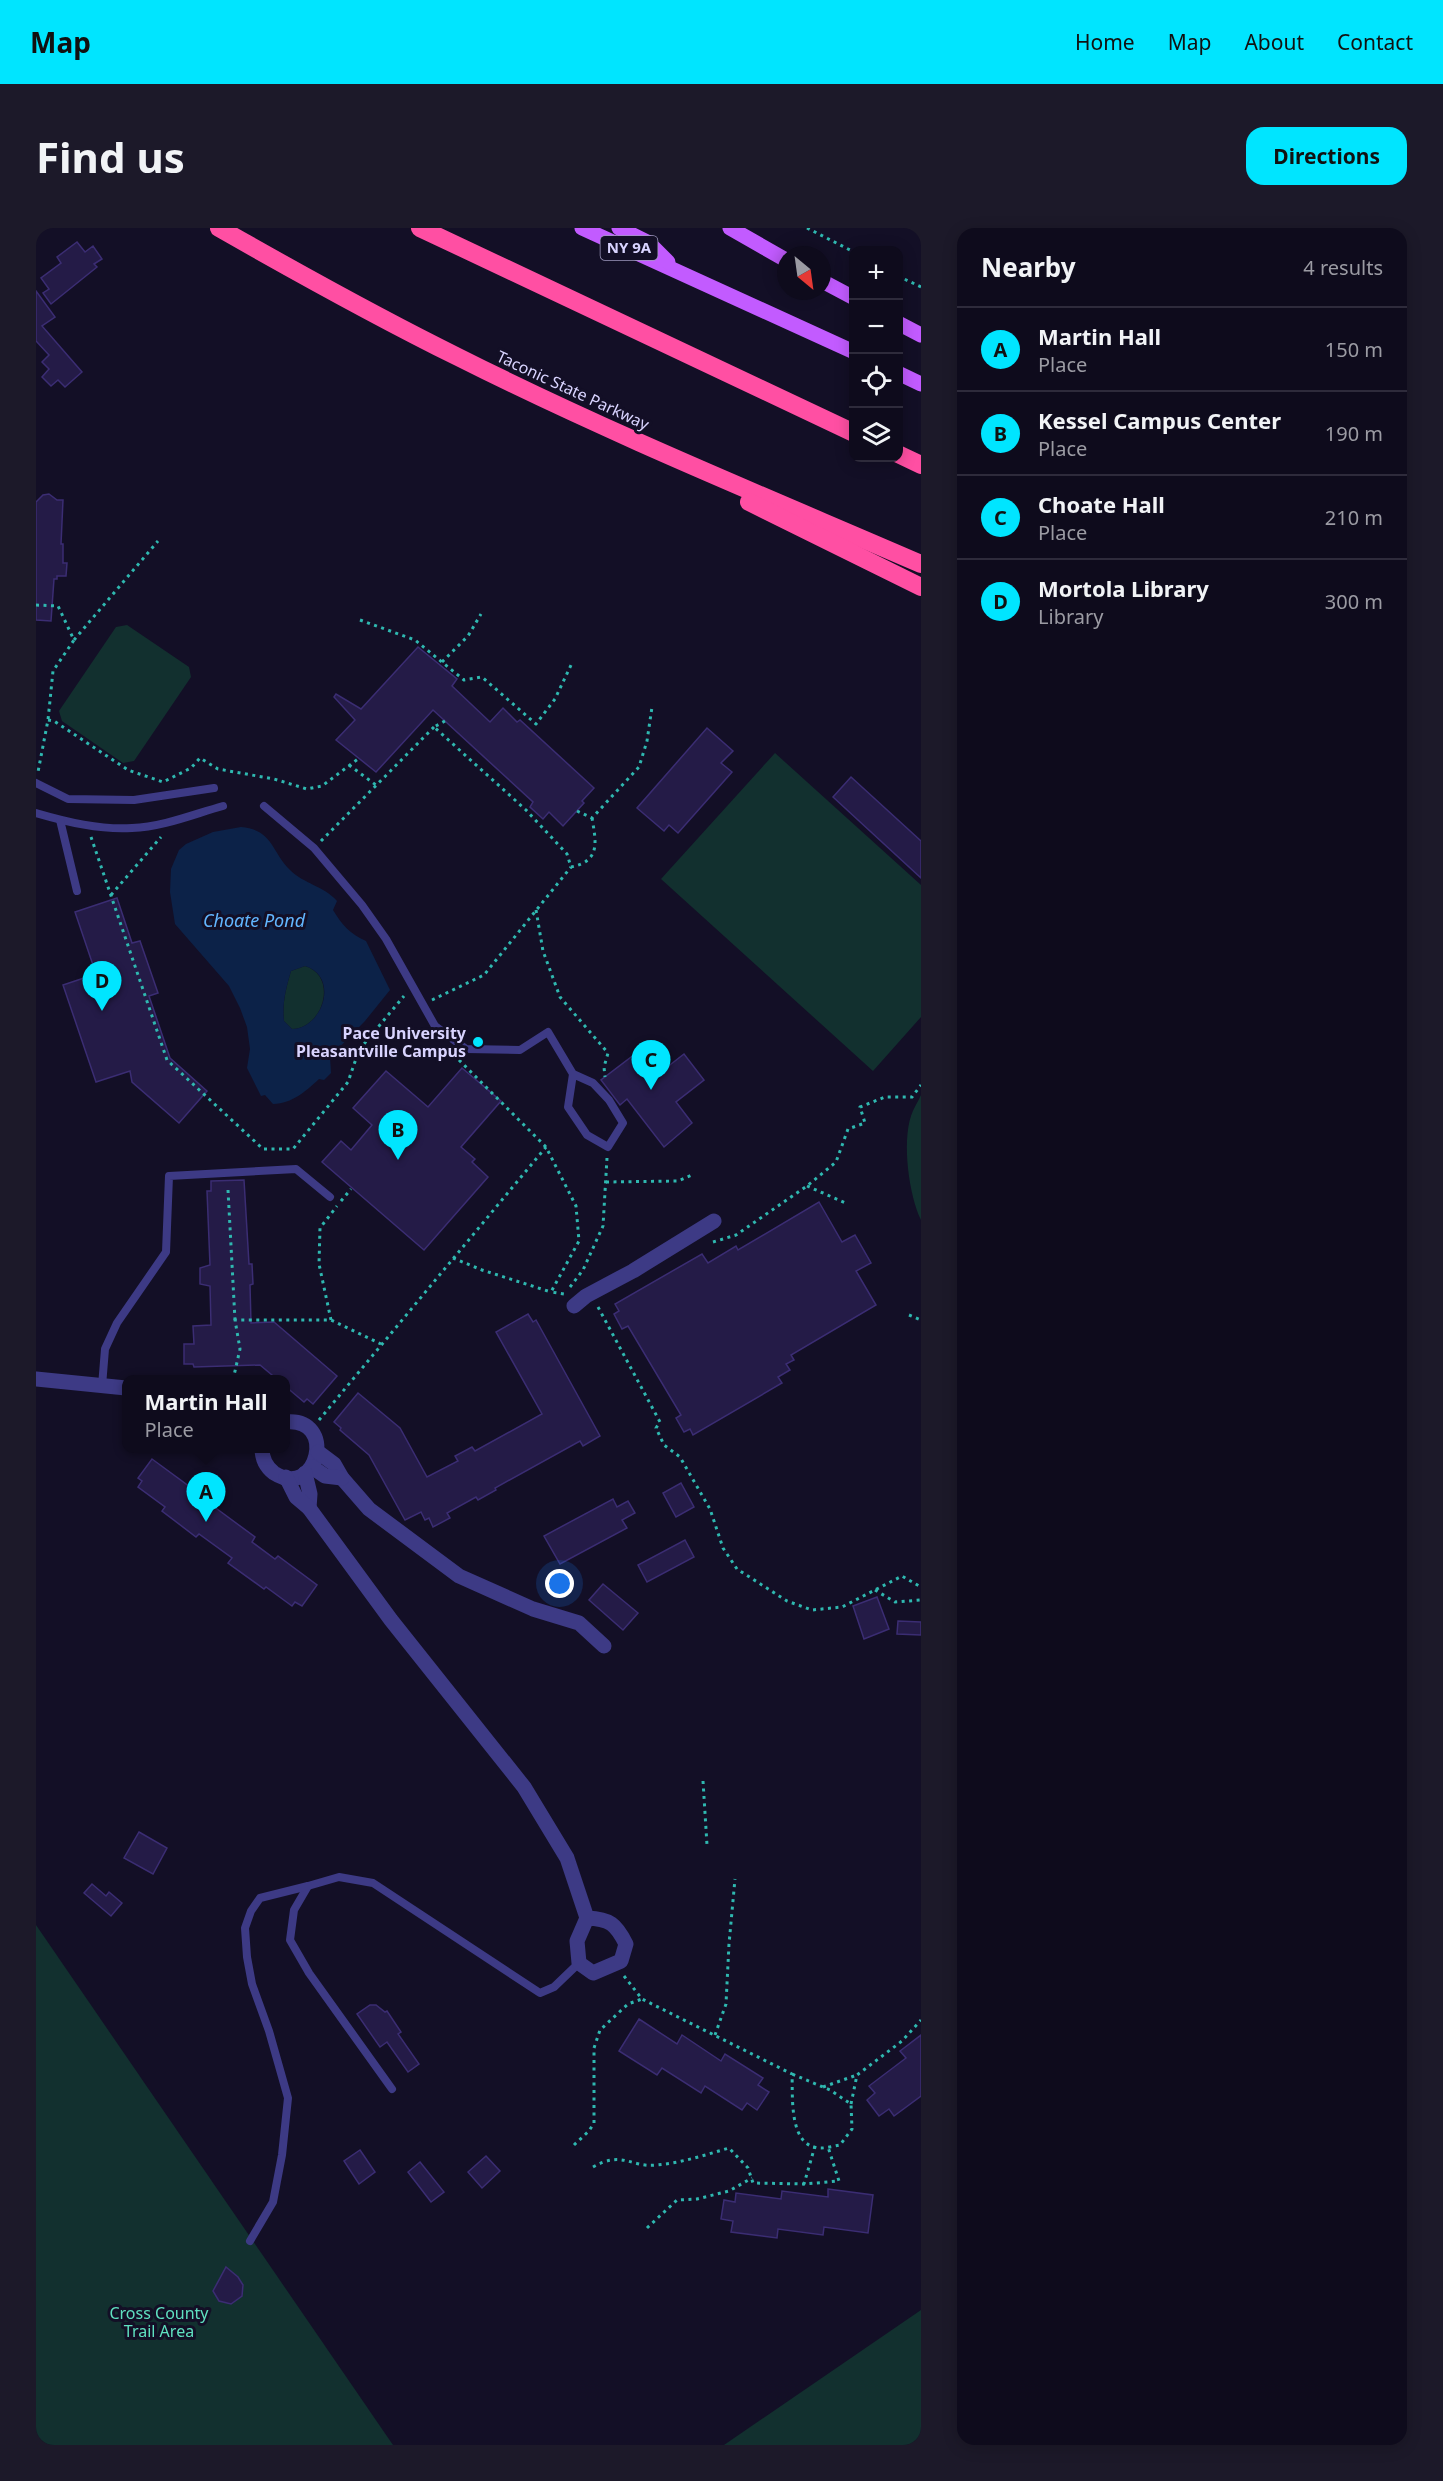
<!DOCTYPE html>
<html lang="en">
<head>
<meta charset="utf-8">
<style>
  :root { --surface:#0e0b1c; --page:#1c1929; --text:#f1f3f6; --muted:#9b9ba3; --line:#2e2b3b; --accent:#00e5ff }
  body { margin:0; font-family:"Noto Sans",sans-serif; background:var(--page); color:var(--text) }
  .controls { position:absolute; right:18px; top:18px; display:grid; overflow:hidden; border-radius:12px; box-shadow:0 3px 15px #0003 }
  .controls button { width:54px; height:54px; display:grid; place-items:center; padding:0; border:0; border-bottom:2px solid var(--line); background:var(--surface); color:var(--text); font:30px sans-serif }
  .compass { position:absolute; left:741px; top:18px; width:54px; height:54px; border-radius:50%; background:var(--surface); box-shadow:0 3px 15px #0003; rotate:151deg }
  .you { position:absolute; left:524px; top:1356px; width:21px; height:21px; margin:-15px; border:4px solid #fff; border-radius:50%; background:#1a73e8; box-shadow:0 0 0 9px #1a73e833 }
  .badge { display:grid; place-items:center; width:39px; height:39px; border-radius:50%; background:var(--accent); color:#111; font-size:20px; font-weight:700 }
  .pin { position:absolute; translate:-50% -50px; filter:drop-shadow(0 2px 3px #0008) }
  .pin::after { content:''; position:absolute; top:32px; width:21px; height:18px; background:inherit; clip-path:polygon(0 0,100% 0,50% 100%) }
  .popup { position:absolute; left:86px; top:1147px; width:168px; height:78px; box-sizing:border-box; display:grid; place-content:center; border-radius:12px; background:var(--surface); filter:drop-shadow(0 2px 4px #0005); font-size:20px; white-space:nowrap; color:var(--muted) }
  .popup b { font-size:22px; color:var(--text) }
  .popup::after { content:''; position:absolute; left:50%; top:100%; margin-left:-12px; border:12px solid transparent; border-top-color:var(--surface) }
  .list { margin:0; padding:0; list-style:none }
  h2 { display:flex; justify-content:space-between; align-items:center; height:78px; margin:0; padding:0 24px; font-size:26px }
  h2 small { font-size:20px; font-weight:400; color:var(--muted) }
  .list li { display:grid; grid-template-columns:39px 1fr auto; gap:18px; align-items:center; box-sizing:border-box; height:84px; padding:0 24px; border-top:2px solid var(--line) }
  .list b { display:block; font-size:22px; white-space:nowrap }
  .list p { margin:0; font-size:20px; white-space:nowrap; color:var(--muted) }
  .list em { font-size:20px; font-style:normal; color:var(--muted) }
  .icon { flex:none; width:33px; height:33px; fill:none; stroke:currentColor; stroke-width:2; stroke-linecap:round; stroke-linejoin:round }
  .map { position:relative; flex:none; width:885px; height:2217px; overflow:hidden; border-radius:18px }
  header { display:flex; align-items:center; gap:36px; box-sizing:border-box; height:84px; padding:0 30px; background:var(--accent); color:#111 }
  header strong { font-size:28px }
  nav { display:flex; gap:33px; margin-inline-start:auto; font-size:21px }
  .intro { display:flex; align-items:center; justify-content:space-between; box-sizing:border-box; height:144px; padding:0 36px }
  h1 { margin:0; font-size:42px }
  .button { padding:15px 27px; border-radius:18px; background:var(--accent); color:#111; font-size:21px; font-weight:700 }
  main { display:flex; gap:36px; padding:0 36px }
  aside { flex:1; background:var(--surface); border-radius:18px; box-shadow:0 3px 15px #0003 }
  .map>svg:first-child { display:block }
  .green { fill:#12302f }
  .water { fill:#0c2248; fill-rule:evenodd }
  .building { fill:#241b47; stroke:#3b2d73; stroke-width:1.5 }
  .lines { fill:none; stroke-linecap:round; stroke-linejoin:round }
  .path { stroke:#2fb8b0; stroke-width:3; stroke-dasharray:3 4.5; stroke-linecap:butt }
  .lane { stroke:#3d3a85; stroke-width:8 }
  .street { stroke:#3d3a85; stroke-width:15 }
  .primary { stroke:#c25bff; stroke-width:15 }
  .highway { stroke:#ff4fa3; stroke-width:18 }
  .poi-dot { fill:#00e5ff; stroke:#130f26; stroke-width:2 }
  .labels { text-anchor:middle; stroke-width:6; stroke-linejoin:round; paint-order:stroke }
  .shield { fill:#130f26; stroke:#9e99be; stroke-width:1.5 }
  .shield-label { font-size:15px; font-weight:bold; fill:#d9d4ff }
  .street-label { font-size:16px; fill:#d9d4ff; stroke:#130f26 }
  .poi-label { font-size:16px; font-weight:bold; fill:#d9d4ff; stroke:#130f26; text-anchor:end }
  .park-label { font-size:16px; fill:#5fe0c0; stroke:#130f26 }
  .water-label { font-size:18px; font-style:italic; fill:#62b6ff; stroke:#130f26 }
</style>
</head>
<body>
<header>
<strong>Map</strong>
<nav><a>Home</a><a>Map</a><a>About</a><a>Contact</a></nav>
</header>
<div class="intro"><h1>Find us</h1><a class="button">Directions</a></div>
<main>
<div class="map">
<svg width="885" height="2217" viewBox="0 0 885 2217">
  <rect width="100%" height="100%" fill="#130f26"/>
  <g class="green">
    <path d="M91,397L153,439L155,449L98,533L87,535L26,493L23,483L80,399Z"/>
    <path d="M739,525L885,657V789L837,843L625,651Z"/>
    <path d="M269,738C302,748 288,800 256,801L248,793C246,775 250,760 255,743Z"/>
    <path d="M885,867V992C873,967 866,915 875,888C877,881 882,874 885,867Z"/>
    <path d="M0,1697L357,2217H0Z"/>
    <path d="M885,2082V2217H688Z"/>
  </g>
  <path class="water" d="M205,599C237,602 235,623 254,642C268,656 288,658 301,673L297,682C306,697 314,706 330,713L354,762L329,793L294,829L295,845L288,852L283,851C269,864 257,875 237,876L229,867L225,868L211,840L214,821L211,799L204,780L193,758L139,696L134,664L135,641L143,622L150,616L177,604ZM269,738C303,748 288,800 256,801L248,793C246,775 250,760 255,743Z"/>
  <g class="building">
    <path d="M41,14L49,24L57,18L66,31L58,36L61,39L15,76L7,65L13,61L5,50L25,35L21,29Z"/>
    <path d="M0,63L19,89L6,98L46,144L29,159L22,152L15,158L6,149L13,141L6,134L13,127L0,113Z"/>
    <path d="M13,266L21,272H27L25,316H27V335H31L30,348H21V351H18L15,393L0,392V274L7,267Z"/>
    <path d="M382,419L421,451L416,458L454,494L467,480L481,494L484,492L558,560L546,573L548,575L527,598L513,584L507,591L494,579L497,574L397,482L340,544L300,512L319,492L298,469L300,466L325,481Z"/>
    <path d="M671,500L697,523L685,535L696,544L642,605L633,597L628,603L601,580Z"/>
    <path d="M815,549L885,613V650L797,569Z"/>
    <path d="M81,670L96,715L104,713L122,765L113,768L134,830L171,863L143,895L96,854L94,843L60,854L27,757L60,746L39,684Z"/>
    <path d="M603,823L621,847L648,826L668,852L640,874L656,895L628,919L591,871L584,877L565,852Z"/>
    <path d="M426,840L465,873L425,919L439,931L436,934L452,949L388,1022L286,934L305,913L315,922L336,897L317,880L350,843L392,879Z"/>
    <path d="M208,952L213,1036H216L217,1056L214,1057L215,1095L238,1094L301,1148L277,1176L271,1171L268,1174L249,1158V1152H242L224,1137L158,1139L157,1136H148V1116H158L157,1098L175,1097L174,1058L164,1056V1040L174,1037L171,963H175V953Z"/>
    <path d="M783,974L806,1014L819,1007L835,1035L820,1043L840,1077L755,1127L758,1132L750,1136L754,1142L742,1149L746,1155L657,1207L654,1201L648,1204L640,1190L645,1187L592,1098L586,1101L578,1086L583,1083L579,1076L666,1026L672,1035L700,1018L702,1022Z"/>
    <path d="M492,1086L497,1094L500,1092L564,1208L547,1218L544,1213L459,1260L460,1262L442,1272L440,1269L411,1285L414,1290L397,1299L393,1290L389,1292L385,1284L369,1292L333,1227L304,1202L305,1200L298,1194L322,1165L364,1200L391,1249L422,1233L419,1228L436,1219L439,1223L506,1186L460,1104Z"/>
    <path d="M116,1231L154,1259L151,1263L175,1281L177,1278L219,1309L216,1314L239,1331L242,1328L281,1357L266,1378L259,1374L256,1378L230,1359L228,1361L192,1335L196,1330L163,1306L160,1309L126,1283L129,1279L102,1259L106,1253L102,1250Z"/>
    <path d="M645,1255L658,1279L640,1289L627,1265Z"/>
    <path d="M577,1271L581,1279L592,1273L599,1285L586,1292L591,1300L524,1336L508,1308Z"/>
    <path d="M649,1312L658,1329L611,1354L602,1337Z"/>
    <path d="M567,1356L602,1385L587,1402L553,1372Z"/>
    <path d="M841,1369L853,1401L828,1411L817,1378Z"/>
    <path d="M862,1393L885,1394V1407L861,1406Z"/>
    <path d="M103,1604L131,1620L117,1646L88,1630Z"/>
    <path d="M56,1656L70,1668L73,1664L86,1675L75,1688L48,1665Z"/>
    <path d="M334,1777H340L349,1784L351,1783L365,1804L362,1806L383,1836L372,1844L351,1814L344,1819L321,1786Z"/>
    <path d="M603,1791L641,1816L646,1807L685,1833L689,1826L727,1850L722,1857L733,1864L721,1882L711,1875L706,1882L669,1858L665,1865L626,1840L621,1847L583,1823Z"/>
    <path d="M885,1807V1868L858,1888L853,1881L843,1888L831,1872L839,1865L833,1858L870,1830L864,1823Z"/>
    <path d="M324,1922L339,1944L323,1956L308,1933Z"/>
    <path d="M450,1928L464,1943L446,1960L432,1944Z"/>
    <path d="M384,1934L408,1964L395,1974L372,1944Z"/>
    <path d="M792,1961L837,1967L832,2005L788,1999L787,2007L742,2001L741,2010L695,2004L697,1993L685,1991L688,1972L699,1974L700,1965L745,1971L746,1963L792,1969Z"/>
    <path d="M190,2039L202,2049L207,2057L206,2068L195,2076L183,2073L177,2063Z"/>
  </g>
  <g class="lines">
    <g class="path">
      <path d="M771,0L818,24"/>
      <path d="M862,48L885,59"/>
      <path d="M0,377L22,378L38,412L17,443L12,492L2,544"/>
      <path d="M324,392L379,412L428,452L446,449L500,496L519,471L536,435"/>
      <path d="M38,412L122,313"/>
      <path d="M406,434L432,408L445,386"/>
      <path d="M12,492L18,493L92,542L127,554L155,540L164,530L182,541L238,551L271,561L286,558L322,531"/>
      <path d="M409,493L398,499L490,582L531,626L535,639C565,633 560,614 556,590"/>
      <path d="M313,537L340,557"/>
      <path d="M541,583L556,590L603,539L611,513L616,479"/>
      <path d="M55,609L131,832L227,921H257L312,854L323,822L368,768"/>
      <path d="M285,613L398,499"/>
      <path d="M75,667L125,609"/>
      <path d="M500,682L507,723L524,769L572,825L568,839L569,849"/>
      <path d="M396,772L448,747L535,639"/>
      <path d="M423,832L510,919L540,978L543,1013L515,1064L528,1066"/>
      <path d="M570,954L642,953L656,947"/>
      <path d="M771,958L812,976"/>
      <path d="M192,962L199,1092"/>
      <path d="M305,973L315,961"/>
      <path d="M677,1014L700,1007L771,958L800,934L812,901L829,895L824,879L849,869H876L885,857"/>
      <path d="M417,1030L446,1042L515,1064"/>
      <path d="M534,1059L547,1042L567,998L571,930"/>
      <path d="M562,1079L624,1194L620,1200L628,1217L644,1229L674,1281L687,1320L701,1341L751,1373L776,1382L806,1379L866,1348L885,1359"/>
      <path d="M873,1087L885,1092"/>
      <path d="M295,1092L283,1036L284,1000L301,978"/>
      <path d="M197,1152L204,1121L199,1092H295L345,1116"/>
      <path d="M283,1192L510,919"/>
      <path d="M839,1362L859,1374L885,1372"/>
      <path d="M667,1553L671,1617"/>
      <path d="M588,1748L606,1771L756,1846C757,1868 752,1920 785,1920C791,1920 798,1918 804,1917L816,1901L815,1876L794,1862L756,1846"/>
      <path d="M679,1807L690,1776L693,1716L699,1651"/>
      <path d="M787,1859L821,1847"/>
      <path d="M815,1876L821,1847L866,1813L885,1792"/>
      <path d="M538,1917L553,1903L558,1895V1820L564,1802L592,1776L606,1771"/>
      <path d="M779,1918L768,1956L803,1953L792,1919"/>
      <path d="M557,1939C587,1922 595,1940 620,1937C645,1935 669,1927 693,1920L712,1940L717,1955L768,1956"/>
      <path d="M611,2000L641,1972L661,1971L693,1963L716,1950"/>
    </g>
    <g class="lane">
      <path d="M0,555L32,571L98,572L178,560"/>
      <path d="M228,578L278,620L326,677L350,711L399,798L430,821L484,822L512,804L537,846L532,879L551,907L572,919L587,895L573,872L557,855L537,846"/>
      <path d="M0,585C31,594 64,602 96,600C127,599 158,586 187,578"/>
      <path d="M24,592L41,663"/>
      <path d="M66,1158L69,1121L81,1095L130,1024L133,948L260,941L294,969"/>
      <path d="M356,1861L273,1745L254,1712L258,1682L272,1658L303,1649L337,1655L504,1765L518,1759L543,1735"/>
      <path d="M214,2013L237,1974L246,1927L252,1870L233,1803L216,1756L211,1729L209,1700L215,1683L224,1670L272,1658"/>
    </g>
    <g class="street">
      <path d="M538,1078L550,1068L597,1043L678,993"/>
      <path d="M0,1151L90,1160"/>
      <path d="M226,1220C226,1230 230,1239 238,1245C282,1273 302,1188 249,1194"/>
      <path d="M282,1224L298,1236L306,1250L333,1281L423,1348L497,1381L543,1395L568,1418"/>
      <path d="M276,1239L289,1248L306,1250"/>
      <path d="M269,1245L274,1266L273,1280"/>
      <path d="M250,1249L260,1269L273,1280L355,1392L488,1559L531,1630L551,1690C574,1691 580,1696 590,1716L585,1733L557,1745L543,1735L541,1713L551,1690"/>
    </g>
    <g class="primary">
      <path d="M546,0L818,124"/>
      <path d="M583,0L613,15L632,34"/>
      <path d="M694,0L750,32"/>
      <path d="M786,53L818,70"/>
      <path d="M862,95L885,107"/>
      <path d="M862,145L885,156"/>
    </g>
    <g class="highway">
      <path d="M183,0C262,45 341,89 422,129C573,205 730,269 885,336"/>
      <path d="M384,0L818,205"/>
      <path d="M862,226L885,237"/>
      <path d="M713,274L885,359"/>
    </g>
  </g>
  <circle class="poi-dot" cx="442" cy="814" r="6"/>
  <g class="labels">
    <rect class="shield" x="564.5" y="8" width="57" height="24" rx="4.5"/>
    <g class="shield-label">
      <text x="593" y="25">NY 9A</text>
    </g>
    <g class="street-label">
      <text transform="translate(537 162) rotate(25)" y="6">Taconic State Parkway</text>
    </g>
    <g class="poi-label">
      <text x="430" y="811">Pace University<tspan x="430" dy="18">Pleasantville Campus</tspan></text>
    </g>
    <g class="park-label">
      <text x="123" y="2091">Cross County<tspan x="123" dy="18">Trail Area</tspan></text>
    </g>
    <g class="water-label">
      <text x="218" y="699">Choate Pond</text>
    </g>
  </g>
</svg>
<div class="controls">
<button>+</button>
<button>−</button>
<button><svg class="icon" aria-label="locate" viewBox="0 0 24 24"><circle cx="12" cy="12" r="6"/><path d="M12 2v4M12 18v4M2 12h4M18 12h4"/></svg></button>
<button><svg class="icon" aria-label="layers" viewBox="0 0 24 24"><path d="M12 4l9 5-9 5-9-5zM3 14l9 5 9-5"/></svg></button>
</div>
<svg class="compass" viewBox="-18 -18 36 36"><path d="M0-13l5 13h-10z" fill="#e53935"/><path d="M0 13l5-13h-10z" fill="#9b9ba3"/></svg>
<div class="you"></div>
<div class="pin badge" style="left:170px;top:1294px">A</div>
<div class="popup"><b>Martin Hall</b>Place</div>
<div class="pin badge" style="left:362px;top:932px">B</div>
<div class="pin badge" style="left:615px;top:862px">C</div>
<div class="pin badge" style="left:66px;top:783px">D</div>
</div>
<aside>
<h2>Nearby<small>4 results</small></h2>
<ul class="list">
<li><span class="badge">A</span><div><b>Martin Hall</b><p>Place</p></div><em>150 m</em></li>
<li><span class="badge">B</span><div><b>Kessel Campus Center</b><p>Place</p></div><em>190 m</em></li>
<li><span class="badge">C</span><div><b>Choate Hall</b><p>Place</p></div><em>210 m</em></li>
<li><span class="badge">D</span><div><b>Mortola Library</b><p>Library</p></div><em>300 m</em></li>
</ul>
</aside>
</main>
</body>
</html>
